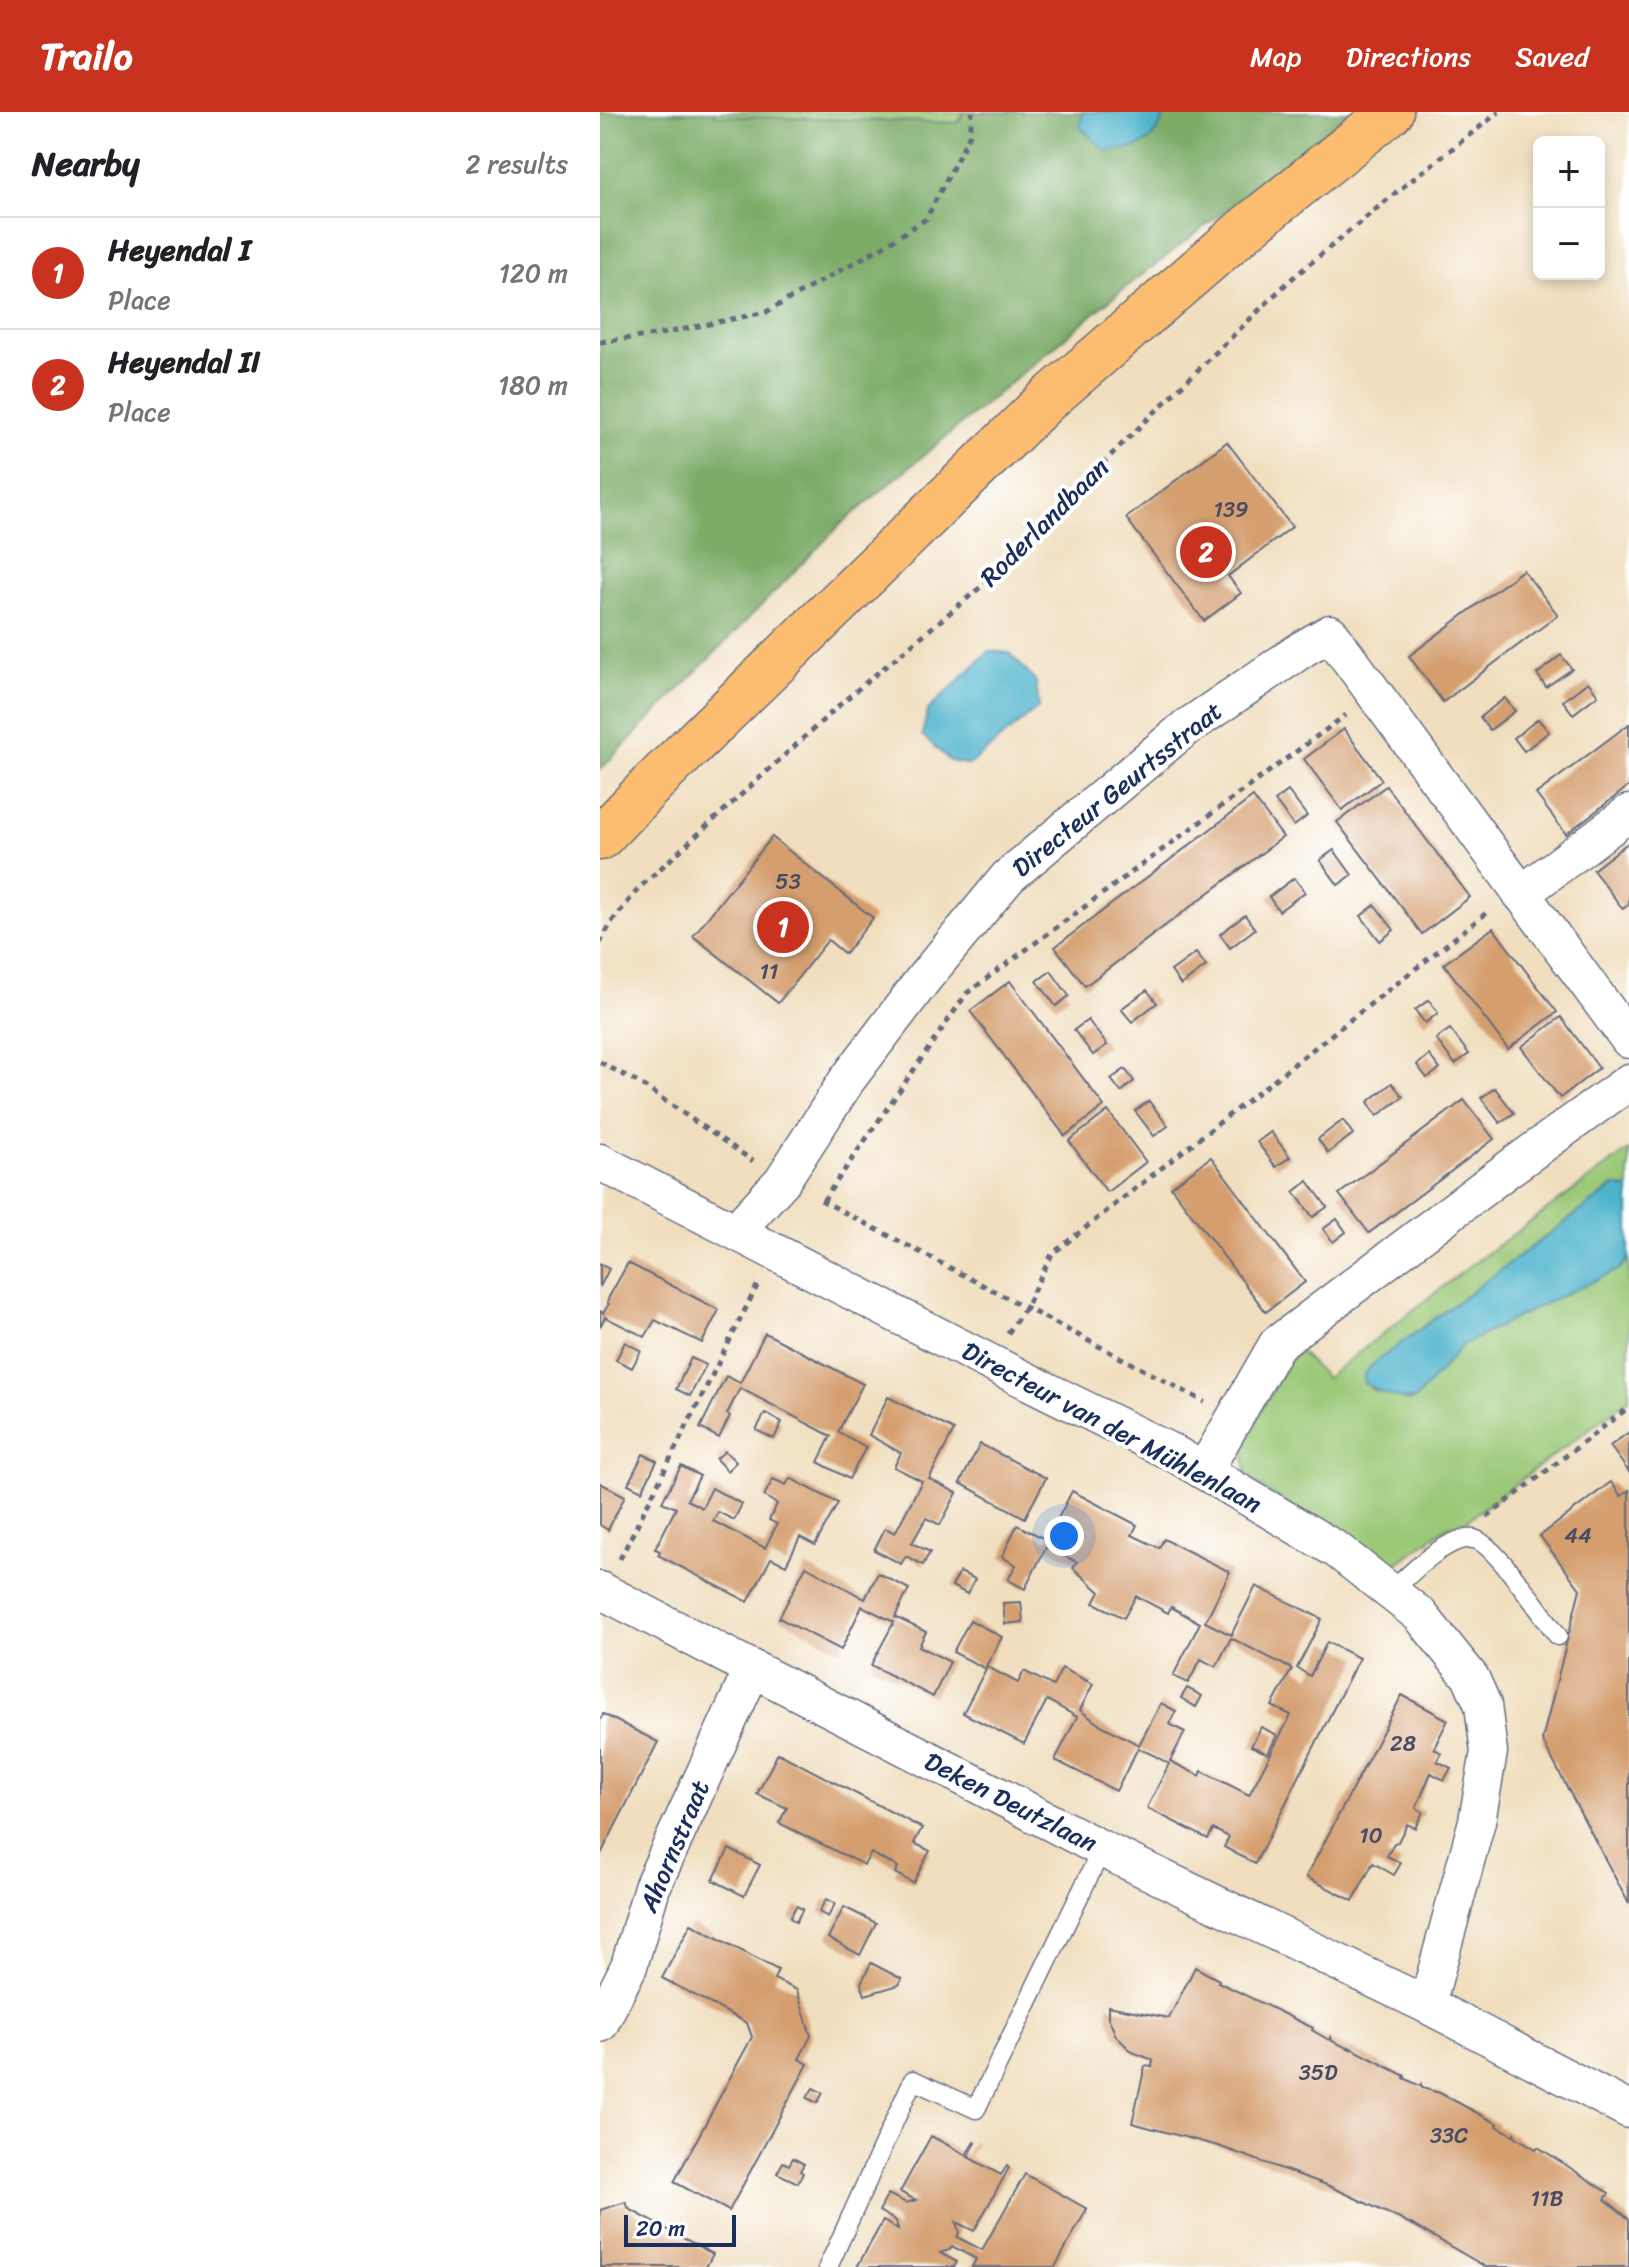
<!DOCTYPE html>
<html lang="en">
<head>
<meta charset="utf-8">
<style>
  :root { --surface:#fff; --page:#f2f2f2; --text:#202124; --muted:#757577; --line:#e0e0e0; --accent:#c8321e }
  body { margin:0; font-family:Sriracha,sans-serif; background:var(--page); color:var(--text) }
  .controls { position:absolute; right:24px; top:24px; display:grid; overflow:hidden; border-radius:12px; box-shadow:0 4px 12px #0003 }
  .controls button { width:72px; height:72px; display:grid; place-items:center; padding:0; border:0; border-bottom:2px solid var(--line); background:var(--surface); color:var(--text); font:40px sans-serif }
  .scale { position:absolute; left:24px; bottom:20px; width:112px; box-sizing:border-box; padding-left:8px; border:4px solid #1b2f5e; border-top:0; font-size:22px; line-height:28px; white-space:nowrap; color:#1b2f5e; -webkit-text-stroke:6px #fff; paint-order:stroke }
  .you { position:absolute; left:464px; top:1424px; width:28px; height:28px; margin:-20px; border:6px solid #fff; border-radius:50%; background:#1a73e8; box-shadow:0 0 0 12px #1a73e833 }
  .badge { display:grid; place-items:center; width:52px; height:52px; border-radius:50%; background:var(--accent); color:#fff; font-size:26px; font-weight:700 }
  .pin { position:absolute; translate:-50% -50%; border:4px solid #fff; box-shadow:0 2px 8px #0006 }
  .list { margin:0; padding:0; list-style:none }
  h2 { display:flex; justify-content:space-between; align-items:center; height:104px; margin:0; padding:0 32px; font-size:34px }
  h2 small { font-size:26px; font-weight:400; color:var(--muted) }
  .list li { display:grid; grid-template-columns:52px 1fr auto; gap:24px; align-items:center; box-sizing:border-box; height:112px; padding:0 32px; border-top:2px solid var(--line) }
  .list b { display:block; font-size:30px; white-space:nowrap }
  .list p { margin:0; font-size:26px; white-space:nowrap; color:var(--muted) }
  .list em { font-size:26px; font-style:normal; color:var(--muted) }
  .map { position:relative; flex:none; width:1029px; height:2155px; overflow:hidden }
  header { display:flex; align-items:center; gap:48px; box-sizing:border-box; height:112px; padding:0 40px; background:var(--accent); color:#fff }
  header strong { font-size:38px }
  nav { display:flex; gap:44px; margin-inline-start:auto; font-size:28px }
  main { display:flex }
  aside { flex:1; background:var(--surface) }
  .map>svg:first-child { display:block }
  .green { fill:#9ac876; stroke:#5a7c6a; stroke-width:2 }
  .forest { fill:#7bac67; stroke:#4b6e62; stroke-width:2 }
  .water { fill:#4db4cc; stroke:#347295; stroke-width:2 }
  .building { fill:#d49e6e }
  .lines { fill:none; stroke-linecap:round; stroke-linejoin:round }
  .service-casing { stroke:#666c80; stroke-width:21 }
  .minor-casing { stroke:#666c80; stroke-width:39 }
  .primary-casing { stroke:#666c80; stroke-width:47 }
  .path { stroke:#666c80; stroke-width:5; stroke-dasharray:6 6; stroke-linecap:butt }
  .service { stroke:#fff; stroke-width:18 }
  .minor { stroke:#fff; stroke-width:36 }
  .primary { stroke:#fcbd6f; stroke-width:44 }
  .labels { text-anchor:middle; stroke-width:8; stroke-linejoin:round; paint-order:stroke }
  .number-label { font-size:22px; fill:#494b62 }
  .street-label { font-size:26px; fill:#1b2f5e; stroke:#fff }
</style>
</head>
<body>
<header>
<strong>Trailo</strong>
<nav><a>Map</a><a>Directions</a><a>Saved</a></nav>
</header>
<main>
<aside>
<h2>Nearby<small>2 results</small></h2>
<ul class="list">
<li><span class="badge">1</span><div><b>Heyendal I</b><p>Place</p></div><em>120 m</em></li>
<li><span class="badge">2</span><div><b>Heyendal II</b><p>Place</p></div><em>180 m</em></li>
</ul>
</aside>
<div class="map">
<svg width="1029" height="2155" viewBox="0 0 1029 2155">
  <rect width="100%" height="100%" fill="#fff"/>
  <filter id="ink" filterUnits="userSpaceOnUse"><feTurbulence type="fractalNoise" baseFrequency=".0125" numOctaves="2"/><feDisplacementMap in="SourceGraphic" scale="16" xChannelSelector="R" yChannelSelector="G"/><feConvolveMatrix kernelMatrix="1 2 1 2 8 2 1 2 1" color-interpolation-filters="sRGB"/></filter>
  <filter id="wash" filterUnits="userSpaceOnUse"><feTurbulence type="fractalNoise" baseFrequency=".006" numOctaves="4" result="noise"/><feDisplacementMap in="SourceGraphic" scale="32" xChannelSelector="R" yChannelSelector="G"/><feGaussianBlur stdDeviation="1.8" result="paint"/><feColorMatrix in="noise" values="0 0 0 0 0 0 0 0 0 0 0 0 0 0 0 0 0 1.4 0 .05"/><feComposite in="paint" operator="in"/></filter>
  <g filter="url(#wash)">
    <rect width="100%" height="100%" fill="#f0debe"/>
    <g class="green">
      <path d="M114,0H364L358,11L114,4Z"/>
      <path d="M1029,1038V1077L1014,1074L773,1252L765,1262L771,1277L809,1290L816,1287L861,1234L935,1196L1018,1158L1029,1147V1287L866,1409L847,1415L795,1453L786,1454L647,1366L643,1330L690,1248L699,1239L726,1266L871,1153Z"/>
    </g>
    <path class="forest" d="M0,0H114L115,4L358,11L364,0H483L480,15L564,5L562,0H749L724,22L516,183L240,413L0,658Z"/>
    <g class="water">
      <path d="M483,0H562L564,5C550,37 537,36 506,39L480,15Z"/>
      <path d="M389,539L410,541L436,570L439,595L369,653L350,649L322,623L328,598Z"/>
      <path d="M1015,1074L1029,1077V1147L1018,1158L935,1196L861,1234L816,1287C806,1291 773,1278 764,1271V1262L773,1252Z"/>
    </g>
    <g id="blocks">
      <g class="building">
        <path d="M627,330L692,415L628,464L641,481L604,509L526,406Z"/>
        <path d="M923,458L958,503L843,590L809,544Z"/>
        <path d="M961,543L972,557L946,575L937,562Z"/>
        <path d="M988,570L998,583L973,602L963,589Z"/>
        <path d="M905,586L915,599L890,618L880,605Z"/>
        <path d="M938,607L949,620L924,639L914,626Z"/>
        <path d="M1029,612V674L966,722L936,682Z"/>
        <path d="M744,617L782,668L742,698L704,647Z"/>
        <path d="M786,674L870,785L822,822L737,710Z"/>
        <path d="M688,679L707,704L694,714L675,689Z"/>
        <path d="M653,685L683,725L485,874L455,835Z"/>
        <path d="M172,725L273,806L245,842L228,828L178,891L93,824Z"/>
        <path d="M1029,730V792L1023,797L993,758Z"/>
        <path d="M734,738L752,763L738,773L720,748Z"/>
        <path d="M694,766L705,780L679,799L669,785Z"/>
        <path d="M775,793L794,818L780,829L761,804Z"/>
        <path d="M645,803L655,817L630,836L620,822Z"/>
        <path d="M893,816L957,900L908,937L844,852Z"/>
        <path d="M596,841L606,854L581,873L571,859Z"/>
        <path d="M451,859L469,884L456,894L437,869Z"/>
        <path d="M410,869L504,994L465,1024L370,899Z"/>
        <path d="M547,878L557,891L532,910L521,897Z"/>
        <path d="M829,888L838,901L825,911L815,898Z"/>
        <path d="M961,905L999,956L960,986L921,935Z"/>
        <path d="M488,908L507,933L493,943L474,918Z"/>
        <path d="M850,917L869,942L855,952L836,927Z"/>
        <path d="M829,943L840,957L827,966L817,953Z"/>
        <path d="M525,957L534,969L521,980L511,967Z"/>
        <path d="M792,971L803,985L777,1004L768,990Z"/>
        <path d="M895,976L914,1001L900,1011L881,986Z"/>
        <path d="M864,988L894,1027L769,1121L739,1082Z"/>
        <path d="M549,989L568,1014L554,1024L535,999Z"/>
        <path d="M508,999L546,1050L507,1080L469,1029Z"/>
        <path d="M743,1008L753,1022L728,1041L718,1027Z"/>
        <path d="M671,1020L690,1045L676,1055L657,1030Z"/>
        <path d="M611,1045L705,1170L666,1200L571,1075Z"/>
        <path d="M708,1069L727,1095L713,1105L694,1080Z"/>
        <path d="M737,1107L746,1120L733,1130L723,1117Z"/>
        <path d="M28,1151L119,1198L102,1231L55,1208L45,1225L5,1205L0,1215V1199L3,1201L9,1192L7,1191L9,1185Z"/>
        <path d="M0,1152L9,1157L0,1175Z"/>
        <path d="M165,1221L263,1272L238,1320L266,1335L249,1367L218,1350L231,1324L140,1276L127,1302L130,1304L119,1326L100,1316L126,1264L140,1271Z"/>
        <path d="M25,1230L41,1239L32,1256L16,1248Z"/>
        <path d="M91,1246L106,1253L90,1284L76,1277Z"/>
        <path d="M288,1285L354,1318L329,1367L357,1381L340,1413L326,1406L312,1431L330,1440L323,1453L306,1444L301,1452L274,1438L285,1416L295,1421L322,1369L294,1355L301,1341L269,1323Z"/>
        <path d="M165,1301L182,1310L174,1327L156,1318Z"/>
        <path d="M1029,1320V1360L1010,1334Z"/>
        <path d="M380,1332L446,1366L425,1406L360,1371Z"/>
        <path d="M125,1339L136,1350L127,1359L116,1347Z"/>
        <path d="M43,1342L57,1349L42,1379L28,1372Z"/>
        <path d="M81,1354L100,1364L87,1388L102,1396L112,1376L142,1392L134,1408L118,1400L113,1409L165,1436L177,1412L169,1408L177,1392L164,1384L173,1367L186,1373L190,1366L238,1391L215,1433L200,1425L186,1453L171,1446L148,1490L58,1443L60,1439L55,1437L76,1396L62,1390Z"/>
        <path d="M1011,1370L1021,1384L1029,1378V1792L942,1628L980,1477L940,1424Z"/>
        <path d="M0,1371L25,1384L8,1418L0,1413Z"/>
        <path d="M472,1379L537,1413L532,1423L559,1436L564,1427L630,1460L605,1510L631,1523L656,1474L722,1507L697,1556L710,1564L727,1530L759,1546L655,1752L624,1735L629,1725L613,1717L608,1727L547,1696L569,1652L553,1643L538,1636L516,1679L455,1648L477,1605L447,1588L424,1632L363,1601L386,1557L353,1540L370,1508L402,1525L386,1554L418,1571L424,1559L453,1574L462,1556L493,1572L480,1598L497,1611L539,1633L561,1591L576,1599L569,1612L585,1620L570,1649L600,1664L602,1659L649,1683L691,1603L672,1594L692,1557L631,1526L616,1555L601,1547L588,1571L573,1564L600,1511L571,1495L568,1501L536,1484L524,1506L494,1491L500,1480L473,1456L477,1450L446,1435L425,1477L408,1468L416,1453L402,1445L417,1413L447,1428Z"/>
        <path d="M206,1454L265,1487L278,1461L309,1477L295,1505L326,1520L319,1534L350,1550L333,1585L271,1553L294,1510L262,1494L241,1538L179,1506Z"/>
        <path d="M360,1460L375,1467L367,1482L352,1474Z"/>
        <path d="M421,1490L423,1510L405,1512L403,1491Z"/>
        <path d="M587,1576L602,1584L596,1595L581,1586Z"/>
        <path d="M802,1583L848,1608L834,1636L841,1641L837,1649L851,1656L844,1668L831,1661L816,1696L823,1700L815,1716L807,1712L798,1730L794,1731L787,1744L801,1751L794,1763L773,1751L753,1789L706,1765Z"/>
        <path d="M3,1602L58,1630L0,1744V1608Z"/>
        <path d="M661,1615L677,1623L668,1642L651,1634Z"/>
        <path d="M178,1641L322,1716L314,1731L330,1739L313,1771L295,1761L298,1755L271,1741L264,1753L179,1711L187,1696L157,1682Z"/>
        <path d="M129,1737L160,1753L144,1784L113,1768Z"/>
        <path d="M226,1787L235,1792L228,1805L219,1800Z"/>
        <path d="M196,1794L203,1797L196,1810L190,1806Z"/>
        <path d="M244,1795L276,1811L260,1843L228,1826Z"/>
        <path d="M91,1812L178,1858L174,1867L197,1878L211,1924L199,1947L208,1952L129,2099L74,2070L152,1925L147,1911L62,1866Z"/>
        <path d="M271,1851L302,1867L299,1873L265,1883L261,1871Z"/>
        <path d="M595,1855L619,1868L618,1870L713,1916L712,1918L729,1928L731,1925L732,1929L750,1937L749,1935L805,1964L804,1966L820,1974L821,1972L822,1976L840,1981L898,2012L897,2014L913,2023L914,2021L916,2025L936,2037L938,2035L1009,2081L1005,2087L1029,2107V2155H886L815,2114L727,2073L618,2034L532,2011L545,1954L552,1955L553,1948L532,1940L516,1924L508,1905V1894L569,1906Z"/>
        <path d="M213,1976L223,1981L217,1991L207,1986Z"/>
        <path d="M331,2024L366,2043L374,2030L376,2031L368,2045L401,2063L407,2054L409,2056L374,2119L356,2110L359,2121L357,2125L382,2138L425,2062L487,2097L455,2155H372L376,2147L352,2134L349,2138L340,2141L357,2150L354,2155H257L283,2109L298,2118L296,2109L279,2099L288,2082L306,2091L316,2088L300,2080Z"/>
        <path d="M193,2046L204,2052L200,2059L203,2061L198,2071L177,2061L183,2050L189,2053Z"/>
        <path d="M26,2090L29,2097L113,2142L106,2155H0V2098Z"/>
      </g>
    </g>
  </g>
  <g filter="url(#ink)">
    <use href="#blocks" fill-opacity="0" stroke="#666c80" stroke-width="2"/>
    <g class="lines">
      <g class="service-casing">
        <g id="service">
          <path d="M792,1479C810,1462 847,1423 874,1427C894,1431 944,1505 958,1524"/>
          <path d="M228,2155L313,1968L376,1997L502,1737"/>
        </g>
      </g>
      <g class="minor-casing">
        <g id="minor">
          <path d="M921,782L1029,701"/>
          <path d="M0,1050L389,1250L575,1342L737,1438L820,1503L871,1566L883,1593L889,1640L877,1709L827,1893L1029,1998"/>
          <path d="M136,1119L182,1069L247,968L325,865L408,765L583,618L704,536L730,521L1029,928"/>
          <path d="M604,1359L677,1232L907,1058L1029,970"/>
          <path d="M0,1478L502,1737L827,1893"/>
          <path d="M0,1912L29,1854L52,1775L152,1558"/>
        </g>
      </g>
      <g class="primary-casing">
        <path id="primary" d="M0,726L53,671L447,288L650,113L791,0"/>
      </g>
      <g class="path">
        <path d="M0,230L56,223L166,200L282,135L326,107L370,22L372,0"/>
        <path d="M0,831L11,811L39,776L245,588L388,469L517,337L689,169L799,78L899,0"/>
        <path d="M0,950L39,971L153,1049"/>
        <path d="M221,1088L605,1290"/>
        <path d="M223,1089L367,881L746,603"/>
        <path d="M408,1221L426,1194L452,1142L889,799"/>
        <path d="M887,1405L1029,1295"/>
        <path d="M20,1447L159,1170"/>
      </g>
      <use href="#service" class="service"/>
      <use href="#minor" class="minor"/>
      <use href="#primary" class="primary"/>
    </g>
  </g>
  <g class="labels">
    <g class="number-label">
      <text x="631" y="405">139</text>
      <text x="188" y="777">53</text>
      <text x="169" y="867">11</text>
      <text x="978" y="1431">44</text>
      <text x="803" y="1639">28</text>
      <text x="771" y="1731">10</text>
      <text x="718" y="1968">35D</text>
      <text x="849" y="2031">33C</text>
      <text x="947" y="2094">11B</text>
    </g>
    <g class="street-label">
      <text transform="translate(444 410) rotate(-45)" y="9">Roderlandbaan</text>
      <text transform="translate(517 677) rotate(-39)" y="9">Directeur Geurtsstraat</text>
      <text transform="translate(512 1315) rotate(28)" y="9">Directeur van der Mühlenlaan</text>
      <text transform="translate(411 1690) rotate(27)" y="9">Deken Deutzlaan</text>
      <text transform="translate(74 1734) rotate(-67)" y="9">Ahornstraat</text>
    </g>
  </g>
</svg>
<div class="controls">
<button>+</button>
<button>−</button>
</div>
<div class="scale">20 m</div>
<div class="you"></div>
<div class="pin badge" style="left:183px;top:815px">1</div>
<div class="pin badge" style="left:606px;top:440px">2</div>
</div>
</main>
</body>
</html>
